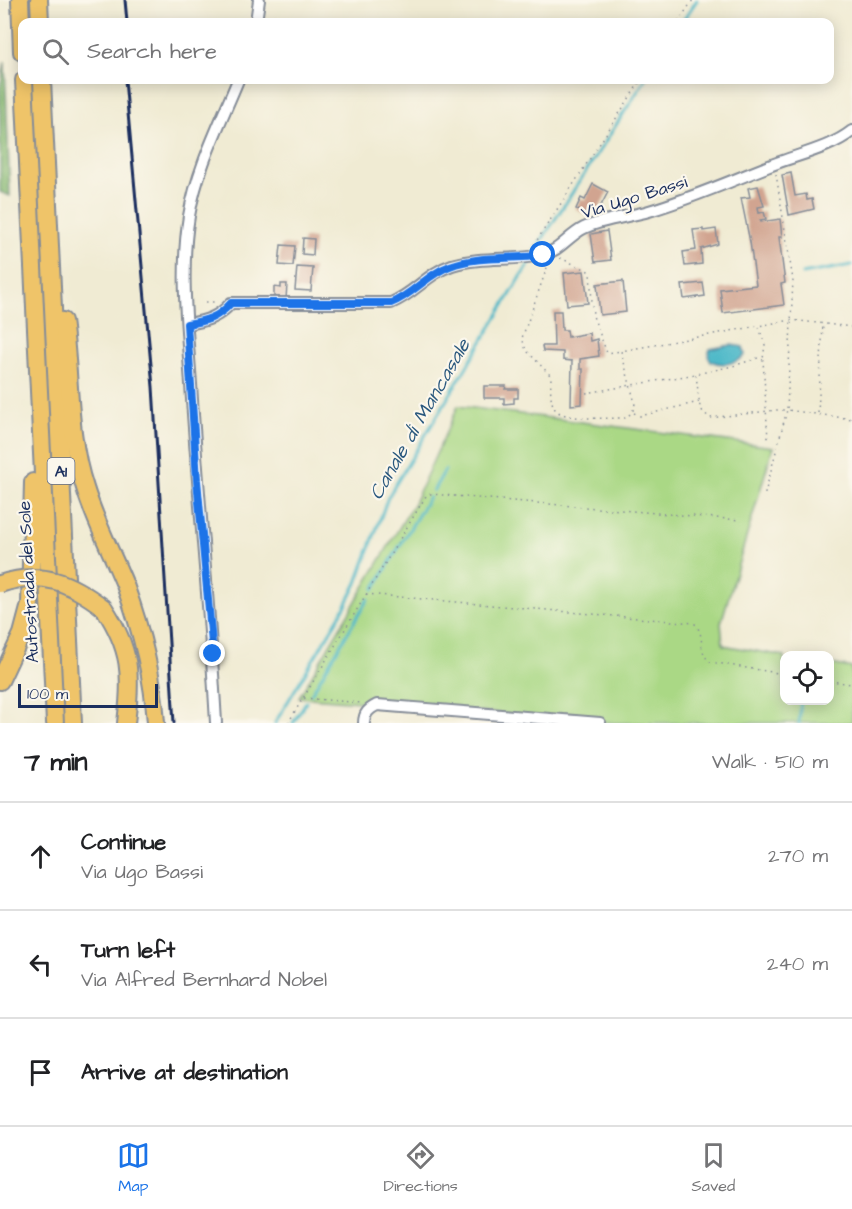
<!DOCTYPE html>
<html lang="en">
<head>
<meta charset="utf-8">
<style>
  :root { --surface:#fff; --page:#f6f6f6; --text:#202124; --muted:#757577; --line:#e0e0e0; --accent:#1a73e8 }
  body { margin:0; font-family:"Architects Daughter",sans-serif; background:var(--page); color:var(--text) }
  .controls { position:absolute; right:18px; bottom:18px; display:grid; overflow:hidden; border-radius:12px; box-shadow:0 3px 15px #0003 }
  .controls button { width:54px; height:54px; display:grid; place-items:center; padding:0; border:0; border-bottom:2px solid var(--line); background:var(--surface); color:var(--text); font:30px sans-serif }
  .scale { position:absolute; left:18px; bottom:15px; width:140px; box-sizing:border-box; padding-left:6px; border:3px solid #1b2f5e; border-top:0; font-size:16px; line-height:21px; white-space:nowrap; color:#1b2f5e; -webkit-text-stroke:4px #fbf7ec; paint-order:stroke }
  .stop { position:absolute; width:18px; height:18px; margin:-14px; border:4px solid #1a73e8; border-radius:50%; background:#fff }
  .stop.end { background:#1a73e8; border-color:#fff; box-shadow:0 2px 6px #0008 }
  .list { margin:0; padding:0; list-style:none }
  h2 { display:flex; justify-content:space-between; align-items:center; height:78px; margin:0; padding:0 24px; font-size:26px }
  h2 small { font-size:20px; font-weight:400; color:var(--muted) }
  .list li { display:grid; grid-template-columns:39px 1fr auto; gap:18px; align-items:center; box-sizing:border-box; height:108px; padding:0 24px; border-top:2px solid var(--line) }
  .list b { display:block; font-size:22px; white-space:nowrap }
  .list p { margin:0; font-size:20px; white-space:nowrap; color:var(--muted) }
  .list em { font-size:20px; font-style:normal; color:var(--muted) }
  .icon { flex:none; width:33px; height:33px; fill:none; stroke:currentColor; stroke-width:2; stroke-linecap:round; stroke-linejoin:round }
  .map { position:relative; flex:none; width:852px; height:723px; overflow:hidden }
  .search { position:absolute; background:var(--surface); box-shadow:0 3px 15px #0003; left:18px; right:18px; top:18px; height:66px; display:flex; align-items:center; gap:15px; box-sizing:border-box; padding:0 21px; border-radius:12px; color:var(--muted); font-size:22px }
  .sheet { height:402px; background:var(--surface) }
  nav { display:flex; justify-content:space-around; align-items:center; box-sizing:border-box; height:84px; border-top:2px solid var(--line); background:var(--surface); font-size:16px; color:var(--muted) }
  nav a { display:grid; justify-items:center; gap:3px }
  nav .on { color:var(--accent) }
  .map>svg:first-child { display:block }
  .green { fill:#aad885; stroke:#628472; stroke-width:1.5 }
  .forest { fill:#87b872; stroke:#517468; stroke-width:1.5 }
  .water { fill:#4cb8c8; stroke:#347493; stroke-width:1.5 }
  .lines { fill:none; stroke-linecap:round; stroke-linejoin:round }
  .stream { stroke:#4cb8c8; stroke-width:3 }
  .building { fill:#d1a490 }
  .minor-casing { stroke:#868d98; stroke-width:14 }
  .highway-casing { stroke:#868d98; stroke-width:20 }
  .path { stroke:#868d98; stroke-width:1.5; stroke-dasharray:1.5 4.5; stroke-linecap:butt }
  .minor { stroke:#fff; stroke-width:10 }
  .highway { stroke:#efc469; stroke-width:16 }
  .rail { stroke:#1b2f5e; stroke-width:3 }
  .highway-bridge-casing { stroke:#868d98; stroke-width:20; stroke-linecap:butt }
  .highway-bridge { stroke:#efc469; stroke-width:16 }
  .route { stroke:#1a73e8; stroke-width:8 }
  .labels { text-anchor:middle; stroke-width:4.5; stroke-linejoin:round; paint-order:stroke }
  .shield { fill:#fbf7ec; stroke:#5e6b89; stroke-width:1.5 }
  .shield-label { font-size:16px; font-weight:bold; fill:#1b2f5e }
  .street-label { font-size:18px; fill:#1b2f5e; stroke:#fbf7ec }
  .water-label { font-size:20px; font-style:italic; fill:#2a587e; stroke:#fbf7ec }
</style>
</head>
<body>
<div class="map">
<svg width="852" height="723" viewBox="0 0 852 723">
  <rect width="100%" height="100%" fill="#fbf7ec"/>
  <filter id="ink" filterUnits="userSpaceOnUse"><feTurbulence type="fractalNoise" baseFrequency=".0167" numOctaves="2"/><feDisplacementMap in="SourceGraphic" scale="12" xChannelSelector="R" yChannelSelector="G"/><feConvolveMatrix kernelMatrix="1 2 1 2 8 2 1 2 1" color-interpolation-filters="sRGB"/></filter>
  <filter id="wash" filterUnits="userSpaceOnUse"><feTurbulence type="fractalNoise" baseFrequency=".008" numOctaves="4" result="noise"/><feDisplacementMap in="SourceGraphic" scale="24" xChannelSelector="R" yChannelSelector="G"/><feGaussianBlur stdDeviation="1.35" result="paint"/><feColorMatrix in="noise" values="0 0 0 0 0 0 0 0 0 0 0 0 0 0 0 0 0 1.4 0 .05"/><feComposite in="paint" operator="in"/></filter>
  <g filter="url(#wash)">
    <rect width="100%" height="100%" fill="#f0ebd3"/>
    <path class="green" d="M458,406L773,447L721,623L723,645L784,656V700H830V664L852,668V723H618L299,697L414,503Z"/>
    <path class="forest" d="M5,62L10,196L0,192V88Z"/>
    <path class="water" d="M731,345L743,347L745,355C737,364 721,366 711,361L708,356L710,349Z"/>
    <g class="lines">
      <g class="stream">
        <path d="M682,22L697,0"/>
        <path d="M534,252L645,80"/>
        <path d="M802,274L852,265"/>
        <path d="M433,491L445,470"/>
        <path d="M374,589L429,497"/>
        <path d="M311,694L368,599"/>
        <path d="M275,723L346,605L357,583L388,497L530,262"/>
        <path d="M293,723L306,702"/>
        <path d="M799,723L801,700"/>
      </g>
    </g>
    <g id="blocks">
      <g class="building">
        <path d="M791,173L795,196L806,194L807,200L812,199L814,209L789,215L782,175Z"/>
        <path d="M593,184L608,192L597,213L590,210L587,215L576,209L581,198L585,200Z"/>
        <path d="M758,186L764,206L758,207L759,213L764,212L766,219L760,220L761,222L780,219L782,237H779L785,283L781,284L784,305L723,313L720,289L756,285L750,242L741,198L750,197L748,188Z"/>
        <path d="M703,229V231L716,229L718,244L701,249L702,264L685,266L683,252L696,250L693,230Z"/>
        <path d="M607,231L611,260L595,262L591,234Z"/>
        <path d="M303,238L314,239L313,255L302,254Z"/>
        <path d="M281,245L295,246L293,266L279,265Z"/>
        <path d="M297,267L313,268L311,291L295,290Z"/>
        <path d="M584,271L588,303L567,305L564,273Z"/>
        <path d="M623,281L626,312L600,315L597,284Z"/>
        <path d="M703,283L705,296L684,299L682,285Z"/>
        <path d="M281,284H287L286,299L274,298V287L281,288Z"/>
        <path d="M553,311H561L562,330H567L568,337L589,333L590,341L597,339L599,356L580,359V369H583L582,404L571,405L572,361L563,360V352L543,351L542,346H554Z"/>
        <path d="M484,386H506L505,389H518V398H514V403L504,404V398H484Z"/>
      </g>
    </g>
  </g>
  <g filter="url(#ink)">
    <use href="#blocks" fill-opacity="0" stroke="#868d98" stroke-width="1.5"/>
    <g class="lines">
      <g class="minor-casing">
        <g id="minor">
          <path d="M256,22L259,0"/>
          <path d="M187,324C206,321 218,318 231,303H391C414,294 428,273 452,265C481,256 513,261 542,255C560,251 568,236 584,228C603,219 628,217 649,211C693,198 735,179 777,163C801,154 832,147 852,131"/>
          <path d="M216,723C210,610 198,497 191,384C187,328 180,271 189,216C197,168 220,124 238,80"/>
          <path d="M364,723C364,713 369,709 377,705L600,723"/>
        </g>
      </g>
      <g class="highway-casing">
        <g id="highway">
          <path d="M20,0L22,52"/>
          <path d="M39,0L40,22"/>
          <path d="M24,80L55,723"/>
          <path d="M42,80L73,723"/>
          <path d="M63,321C71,376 67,434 85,488C95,521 112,553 125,585C141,629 153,676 156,723"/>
          <path d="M104,608C131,649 132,675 126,723"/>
          <path d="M0,681L22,634L30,604L33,482"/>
        </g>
      </g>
      <g class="path">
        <path d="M678,22L693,0"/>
        <path d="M776,174L793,280L787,410L852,419"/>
        <path d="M534,245L641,80"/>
        <path d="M560,258L587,270L590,273L593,316L607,353L621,351"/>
        <path d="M549,262L522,338L526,350L551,376C551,386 549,400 555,409C563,421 610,418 625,418C631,414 634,411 635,403L621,351L791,320L852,327"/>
        <path d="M206,302H218"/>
        <path d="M759,327L765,345L763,359"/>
        <path d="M696,375L700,407L703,412L710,418L777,410H787L764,497"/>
        <path d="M586,393L696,374L733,366L758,358L763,360L768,439"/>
        <path d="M634,413L640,416L699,402"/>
        <path d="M818,413L823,325"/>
        <path d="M366,594L694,623C707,636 696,649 710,662L784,674"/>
        <path d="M830,681L852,684"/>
        <path d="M304,698L362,703"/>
        <path d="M288,723L426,496L430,494L740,520"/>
      </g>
      <use href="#minor" class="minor"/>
      <use href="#highway" class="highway"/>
      <g class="rail">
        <path d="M125,0L127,22"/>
        <path d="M125,80L153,387L174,723"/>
      </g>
      <g class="highway-bridge-casing">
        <path id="highway-bridge" d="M0,584C42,569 71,583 104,608"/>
      </g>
      <use href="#highway-bridge" class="highway-bridge"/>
    </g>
  </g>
  <g class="lines" filter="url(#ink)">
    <path class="route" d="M213,654L197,480L187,324C206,321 218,318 231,303H391C413,295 427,274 450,266C479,255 512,260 543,255"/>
  </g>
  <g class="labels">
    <rect class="shield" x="47.5" y="458" width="27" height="26" rx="4.5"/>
    <g class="shield-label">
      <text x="61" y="477">A1</text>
    </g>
    <g class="street-label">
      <text transform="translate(634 197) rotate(-17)" y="6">Via Ugo Bassi</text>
      <text transform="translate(28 582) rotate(-93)" y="6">Autostrada del Sole</text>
    </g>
    <g class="water-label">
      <text transform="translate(419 419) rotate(-60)" y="7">Canale di Mancasale</text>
    </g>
  </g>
</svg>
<div class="controls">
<button><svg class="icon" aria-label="locate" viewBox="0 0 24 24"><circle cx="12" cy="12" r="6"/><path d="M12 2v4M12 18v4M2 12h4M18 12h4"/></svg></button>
</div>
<div class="scale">100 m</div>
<div class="stop" style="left:543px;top:255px"></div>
<div class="stop end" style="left:213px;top:654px"></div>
<div class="search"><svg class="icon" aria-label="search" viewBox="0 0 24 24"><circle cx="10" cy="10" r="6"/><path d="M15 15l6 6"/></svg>Search here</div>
</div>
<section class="sheet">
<h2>7 min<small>Walk · 510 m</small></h2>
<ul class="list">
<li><svg class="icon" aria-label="ahead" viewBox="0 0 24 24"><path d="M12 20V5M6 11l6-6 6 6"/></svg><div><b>Continue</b><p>Via Ugo Bassi</p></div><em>270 m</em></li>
<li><svg class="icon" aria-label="left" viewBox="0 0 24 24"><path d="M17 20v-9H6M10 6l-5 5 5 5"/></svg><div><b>Turn left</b><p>Via Alfred Bernhard Nobel</p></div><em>240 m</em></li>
<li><svg class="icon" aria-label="arrive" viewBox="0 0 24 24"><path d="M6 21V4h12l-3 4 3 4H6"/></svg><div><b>Arrive at destination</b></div></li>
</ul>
</section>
<nav>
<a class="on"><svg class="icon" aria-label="map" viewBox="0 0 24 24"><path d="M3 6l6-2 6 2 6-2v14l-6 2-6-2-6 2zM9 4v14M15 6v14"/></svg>Map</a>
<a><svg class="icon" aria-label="directions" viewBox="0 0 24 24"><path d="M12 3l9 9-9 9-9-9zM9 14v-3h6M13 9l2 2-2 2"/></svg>Directions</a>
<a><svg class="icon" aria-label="saved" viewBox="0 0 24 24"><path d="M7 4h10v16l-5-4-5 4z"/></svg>Saved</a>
</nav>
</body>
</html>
